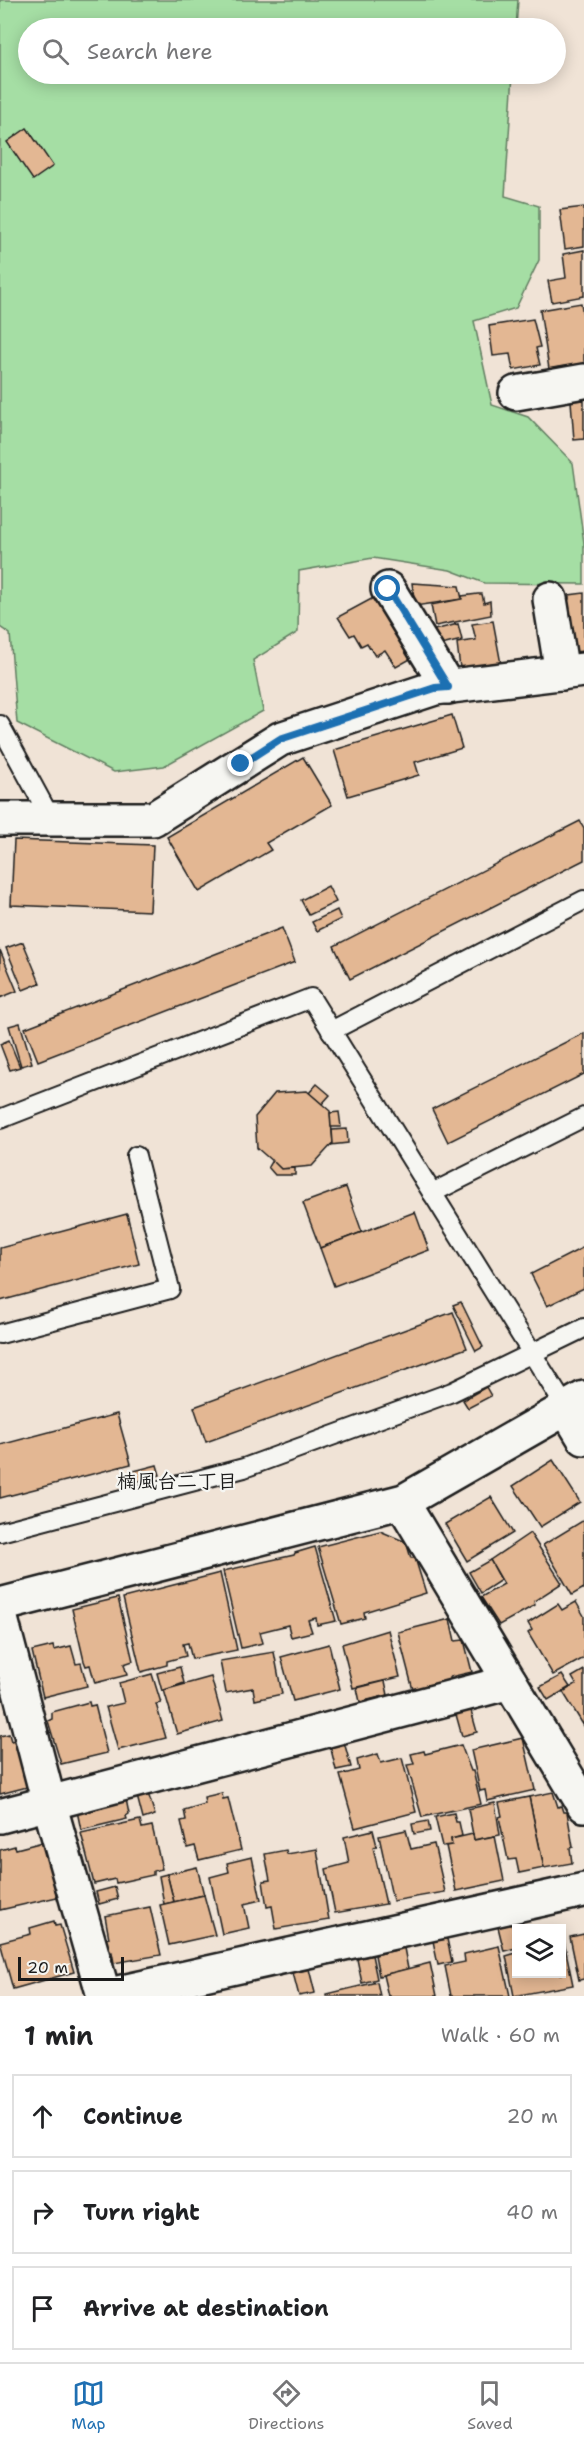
<!DOCTYPE html>
<html lang="en">
<head>
<meta charset="utf-8">
<style>
  :root { --surface:#fff; --page:#f2f2f2; --text:#202124; --muted:#757577; --line:#e0e0e0; --accent:#1f6fb2 }
  body { margin:0; font-family:"Shantell Sans","Klee One",sans-serif; background:var(--page); color:var(--text) }
  .controls { position:absolute; right:18px; bottom:18px; display:grid; overflow:hidden; border-radius:0px; box-shadow:0 3px 15px #0003 }
  .controls button { width:54px; height:54px; display:grid; place-items:center; padding:0; border:0; border-bottom:2px solid var(--line); background:var(--surface); color:var(--text); font:30px sans-serif }
  .scale { position:absolute; left:18px; bottom:15px; width:106px; box-sizing:border-box; padding-left:6px; border:3px solid #1c1c1c; border-top:0; font-size:16px; line-height:21px; white-space:nowrap; color:#1c1c1c; -webkit-text-stroke:4px #f6f6f2; paint-order:stroke }
  .stop { position:absolute; width:18px; height:18px; margin:-14px; border:4px solid #1f6fb2; border-radius:50%; background:#fff }
  .stop.end { background:#1f6fb2; border-color:#fff; box-shadow:0 2px 6px #0008 }
  .list { margin:0; padding:0; list-style:none }
  h2 { display:flex; justify-content:space-between; align-items:center; height:78px; margin:0; padding:0 24px; font-size:26px }
  h2 small { font-size:20px; font-weight:400; color:var(--muted) }
  .list li { display:grid; grid-template-columns:39px 1fr auto; gap:18px; align-items:center; box-sizing:border-box; height:84px; margin:0 12px 12px; padding:0 12px; border:2px solid var(--line); border-radius:0px }
  .list b { display:block; font-size:22px; white-space:nowrap }
  .list em { font-size:20px; font-style:normal; color:var(--muted) }
  .icon { flex:none; width:33px; height:33px; fill:none; stroke:currentColor; stroke-width:2; stroke-linecap:round; stroke-linejoin:round }
  .map { position:relative; flex:none; width:584px; height:1996px; overflow:hidden }
  .search { position:absolute; background:var(--surface); box-shadow:0 3px 15px #0003; left:18px; right:18px; top:18px; height:66px; display:flex; align-items:center; gap:15px; box-sizing:border-box; padding:0 21px; border-radius:33px; color:var(--muted); font-size:22px }
  .sheet { height:366px; background:var(--surface) }
  nav { display:flex; justify-content:space-around; align-items:center; box-sizing:border-box; height:84px; border-top:2px solid var(--line); background:var(--surface); font-size:16px; color:var(--muted) }
  nav a { display:grid; justify-items:center; gap:3px }
  nav .on { color:var(--accent) }
  .map>svg:first-child { display:block }
  .green { fill:#a5dea4; stroke:#607d60; stroke-width:1.5 }
  .building { fill:#e3b793; stroke:#1c1c1c; stroke-width:1.5 }
  .lines { fill:none; stroke-linecap:round; stroke-linejoin:round }
  .service-casing { stroke:#1c1c1c; stroke-width:22 }
  .minor-casing { stroke:#1c1c1c; stroke-width:38 }
  .tertiary-casing { stroke:#1c1c1c; stroke-width:38 }
  .service { stroke:#f6f6f2; stroke-width:18 }
  .minor { stroke:#f6f6f2; stroke-width:33 }
  .tertiary { stroke:#f6f6f2; stroke-width:33 }
  .route { stroke:#1f6fb2; stroke-width:8 }
  .labels { text-anchor:middle; stroke-width:4.5; stroke-linejoin:round; paint-order:stroke }
  .neighbourhood-label { font-size:20px; font-weight:bold; fill:#1c1c1c; stroke:#f6f6f2 }
</style>
</head>
<body>
<div class="map">
<svg width="584" height="1996" viewBox="0 0 584 1996">
  <rect width="100%" height="100%" fill="#f0e3d6"/>
  <filter id="ink" filterUnits="userSpaceOnUse"><feTurbulence type="fractalNoise" baseFrequency=".0167" numOctaves="2"/><feDisplacementMap in="SourceGraphic" scale="12" xChannelSelector="R" yChannelSelector="G"/><feConvolveMatrix kernelMatrix="1 2 1 2 8 2 1 2 1" color-interpolation-filters="sRGB"/></filter>
  <g filter="url(#ink)">
    <path class="green" d="M0,0H518L516,28H28V74H513L505,196L539,206V260L516,308L474,321L492,405L528,417L573,463L584,543V584L484,583L450,570L373,558L299,571L298,632L253,660L263,711L164,766L114,772L17,723L10,634L0,627Z"/>
    <g class="building">
      <path d="M27,128L53,166L33,180L7,142Z"/>
      <path d="M584,207V246L565,249L560,210Z"/>
      <path d="M584,250V296L552,302L548,281L566,278L563,254Z"/>
      <path d="M581,303L584,322V363L549,369L540,310Z"/>
      <path d="M533,319L540,347L536,348L540,365L513,370L510,354L493,356L489,326Z"/>
      <path d="M584,400V439L574,440L571,401Z"/>
      <path d="M412,583L459,586L462,599L415,606Z"/>
      <path d="M584,593V651L574,652L566,599H569V595Z"/>
      <path d="M478,594H482L484,603L490,601L491,615L435,626L431,605L462,599V596Z"/>
      <path d="M377,596L414,657L396,667L385,650L375,656L367,643L361,646L354,634L350,636L338,617Z"/>
      <path d="M493,621L501,664L460,668L457,643L476,640L472,624Z"/>
      <path d="M458,624L462,640L437,646L434,630Z"/>
      <path d="M452,715L462,748L415,762L419,775L348,796L334,750Z"/>
      <path d="M303,757L332,805L266,843L271,850L199,892L167,837Z"/>
      <path d="M580,821L584,828V860L350,979L334,946Z"/>
      <path d="M14,840L153,845L150,911L11,905Z"/>
      <path d="M328,886L336,902L309,915L301,900Z"/>
      <path d="M337,910L341,919L317,931L312,922Z"/>
      <path d="M282,928L295,962L38,1061L25,1028Z"/>
      <path d="M23,942L40,983L23,990L6,948Z"/>
      <path d="M0,950L17,991L0,998Z"/>
      <path d="M20,1023L32,1063L21,1066L9,1026Z"/>
      <path d="M584,1033V1074L448,1142L432,1109Z"/>
      <path d="M9,1040L20,1067L10,1070L0,1044Z"/>
      <path d="M317,1084L330,1095L322,1104L309,1093Z"/>
      <path d="M307,1091L330,1111L333,1143L312,1166L281,1169L257,1148L255,1117L275,1093Z"/>
      <path d="M339,1112L341,1127H331L330,1113Z"/>
      <path d="M347,1129L348,1143L330,1145L333,1143L332,1130Z"/>
      <path d="M272,1160L281,1169L295,1168V1175H275L268,1167Z"/>
      <path d="M346,1187L362,1232L320,1248L303,1203Z"/>
      <path d="M415,1212L429,1250L334,1286L320,1248Z"/>
      <path d="M127,1214L139,1264L0,1301V1248Z"/>
      <path d="M584,1247V1288L547,1306L531,1274Z"/>
      <path d="M461,1302L483,1347L476,1351L453,1305Z"/>
      <path d="M453,1312L467,1348L206,1442L194,1407Z"/>
      <path d="M486,1387L491,1396L468,1408L463,1400Z"/>
      <path d="M117,1414L131,1464L0,1498V1445Z"/>
      <path d="M553,1460L580,1502L540,1527L513,1486Z"/>
      <path d="M157,1465L160,1475L132,1483L130,1472Z"/>
      <path d="M491,1497L513,1533L467,1561L445,1524Z"/>
      <path d="M584,1520V1588L572,1595L543,1545Z"/>
      <path d="M380,1531L406,1542L411,1558H415L426,1593L364,1612L365,1618L341,1624L318,1547Z"/>
      <path d="M530,1533L562,1583L534,1601L535,1605L499,1625L481,1597L504,1584L490,1560Z"/>
      <path d="M315,1547L336,1621L317,1625L316,1618L308,1620L312,1632L291,1637L288,1625L260,1632L263,1643L241,1648L223,1571L294,1555L295,1553Z"/>
      <path d="M490,1560L501,1580L481,1593L469,1572Z"/>
      <path d="M220,1573L237,1650L192,1659L188,1643L183,1644L186,1656L167,1661V1665L141,1672L123,1598Z"/>
      <path d="M118,1598L133,1661L124,1664L127,1675L95,1683L90,1665L86,1666L84,1661L72,1609Z"/>
      <path d="M576,1602L584,1616V1658L553,1675L528,1633L532,1630L528,1623L558,1604L562,1610Z"/>
      <path d="M450,1619L455,1641L464,1640L472,1672L450,1677L451,1681L413,1690L398,1632Z"/>
      <path d="M388,1630L400,1677L353,1688L342,1644Z"/>
      <path d="M329,1644L340,1689L293,1701L281,1657Z"/>
      <path d="M53,1646L54,1650L71,1646L76,1664L81,1663L87,1686L43,1697L32,1651Z"/>
      <path d="M274,1652L282,1694L255,1700L253,1688L226,1693L220,1661Z"/>
      <path d="M180,1667L184,1683L162,1691L157,1673Z"/>
      <path d="M584,1670V1726L563,1692L576,1684L572,1677Z"/>
      <path d="M152,1674L161,1703L156,1704L166,1738L118,1750L106,1707L124,1703L119,1683Z"/>
      <path d="M562,1675L570,1687L548,1700L540,1687Z"/>
      <path d="M211,1677L223,1721L177,1734L164,1690Z"/>
      <path d="M385,1681L388,1695L360,1702L357,1688Z"/>
      <path d="M89,1702L90,1706L95,1705L107,1753L61,1764L48,1721L52,1719V1712Z"/>
      <path d="M470,1707L477,1732L462,1736L455,1711Z"/>
      <path d="M9,1734L11,1741L18,1739L31,1786L0,1794V1736Z"/>
      <path d="M523,1738L535,1790L487,1801L485,1790L480,1791L471,1750Z"/>
      <path d="M344,1742L351,1767L336,1770L330,1745Z"/>
      <path d="M461,1745L471,1771H473L481,1804L422,1817L407,1765L414,1764L411,1754L424,1751L425,1754Z"/>
      <path d="M378,1754L381,1763L402,1758L416,1812L355,1828L340,1775L359,1770L357,1760Z"/>
      <path d="M553,1792L558,1807L561,1806L563,1812H567L573,1847L570,1848L572,1863L544,1868L529,1797Z"/>
      <path d="M148,1793L155,1815L143,1819L137,1796Z"/>
      <path d="M222,1793L223,1799L228,1798L241,1850L199,1860L195,1846L187,1848L181,1821L186,1820L184,1810L205,1804L204,1797Z"/>
      <path d="M529,1797L544,1868L519,1873L516,1859L508,1860L499,1817L502,1816L499,1803Z"/>
      <path d="M126,1799L129,1814L126,1816L127,1819L81,1830L77,1811Z"/>
      <path d="M495,1803L500,1835L474,1840L468,1809Z"/>
      <path d="M454,1813L456,1822H459L462,1836L451,1839L452,1845L442,1846L435,1817Z"/>
      <path d="M140,1820L142,1828L152,1826L162,1869L153,1871V1875L116,1883L115,1879L94,1884L81,1833Z"/>
      <path d="M428,1821L430,1831L414,1834L412,1824Z"/>
      <path d="M373,1830L377,1846L373,1847L386,1904L335,1913L326,1869L349,1863L344,1837Z"/>
      <path d="M406,1830L411,1849L434,1844L445,1892L393,1901L379,1836Z"/>
      <path d="M473,1834L474,1840L495,1836L504,1881L456,1891L446,1846L452,1845L451,1839Z"/>
      <path d="M43,1842L57,1897L0,1910V1850L15,1846L16,1849Z"/>
      <path d="M317,1849L329,1920L276,1929L272,1906L267,1907L263,1881L270,1880L265,1854L286,1850L287,1854Z"/>
      <path d="M252,1857L261,1900L244,1904L249,1928L222,1934L210,1877L229,1872L227,1863Z"/>
      <path d="M197,1867L204,1895L174,1902L167,1874Z"/>
      <path d="M167,1874L174,1902L164,1904L159,1876Z"/>
      <path d="M115,1887L118,1899L99,1904L96,1892Z"/>
      <path d="M204,1895L215,1935L169,1945L160,1905Z"/>
      <path d="M150,1907L161,1955L114,1963L112,1952L105,1953L102,1939L109,1938L105,1916Z"/>
      <path d="M54,1921L55,1926L60,1925L74,1972L13,1989L0,1942L31,1934L30,1928Z"/>
      <path d="M512,1924L516,1948L504,1951L498,1927Z"/>
      <path d="M584,1934V1979L579,1980L570,1937Z"/>
      <path d="M562,1937H563L573,1985L514,1996L506,1956L516,1953V1974H562Z"/>
      <path d="M447,1939L452,1962L438,1965L433,1941Z"/>
      <path d="M499,1946L510,1996H451L445,1966L465,1962L464,1954Z"/>
      <path d="M404,1948L408,1969L379,1976L375,1955Z"/>
      <path d="M372,1955L377,1979L362,1983L357,1959Z"/>
      <path d="M430,1963L437,1996H388L383,1975Z"/>
      <path d="M309,1969L315,1993L299,1996L293,1973Z"/>
      <path d="M377,1982L380,1996H327V1994Z"/>
    </g>
    <g class="lines">
      <g class="service-casing">
        <g id="service">
          <path d="M0,725L51,819"/>
          <path d="M331,1031L584,900"/>
          <path d="M0,1119L311,998L566,1408"/>
          <path d="M432,1193L584,1117"/>
          <path d="M0,1334L170,1289L136,1156"/>
          <path d="M0,1532L244,1468L452,1392L584,1328"/>
        </g>
      </g>
      <g class="minor-casing">
        <g id="minor">
          <path d="M516,393L584,381"/>
          <path d="M388,589L448,687"/>
          <path d="M550,599L562,673"/>
          <path d="M0,819H153L280,739L435,688L584,670"/>
          <path d="M566,1408L584,1438"/>
          <path d="M402,1502L584,1805"/>
          <path d="M0,1615L49,1803L104,1996"/>
          <path d="M0,1816L510,1682"/>
          <path d="M104,1996L584,1890"/>
        </g>
      </g>
      <g class="tertiary-casing">
        <path id="tertiary" d="M0,1605L404,1501L584,1398"/>
      </g>
      <use href="#service" class="service"/>
      <use href="#minor" class="minor"/>
      <use href="#tertiary" class="tertiary"/>
    </g>
  </g>
  <g class="lines" filter="url(#ink)">
    <path class="route" d="M241,764L280,739L435,688L448,687L388,589"/>
  </g>
  <g class="labels">
    <g class="neighbourhood-label">
      <text x="177" y="1488">楠風台二丁目</text>
    </g>
  </g>
</svg>
<div class="controls">
<button><svg class="icon" aria-label="layers" viewBox="0 0 24 24"><path d="M12 4l9 5-9 5-9-5zM3 14l9 5 9-5"/></svg></button>
</div>
<div class="scale">20 m</div>
<div class="stop" style="left:388px;top:589px"></div>
<div class="stop end" style="left:241px;top:764px"></div>
<div class="search"><svg class="icon" aria-label="search" viewBox="0 0 24 24"><circle cx="10" cy="10" r="6"/><path d="M15 15l6 6"/></svg>Search here</div>
</div>
<section class="sheet">
<h2>1 min<small>Walk · 60 m</small></h2>
<ul class="list">
<li><svg class="icon" aria-label="ahead" viewBox="0 0 24 24"><path d="M12 20V5M6 11l6-6 6 6"/></svg><div><b>Continue</b></div><em>20 m</em></li>
<li><svg class="icon" aria-label="right" viewBox="0 0 24 24"><path d="M7 20v-9h11M14 6l5 5-5 5"/></svg><div><b>Turn right</b></div><em>40 m</em></li>
<li><svg class="icon" aria-label="arrive" viewBox="0 0 24 24"><path d="M6 21V4h12l-3 4 3 4H6"/></svg><div><b>Arrive at destination</b></div></li>
</ul>
</section>
<nav>
<a class="on"><svg class="icon" aria-label="map" viewBox="0 0 24 24"><path d="M3 6l6-2 6 2 6-2v14l-6 2-6-2-6 2zM9 4v14M15 6v14"/></svg>Map</a>
<a><svg class="icon" aria-label="directions" viewBox="0 0 24 24"><path d="M12 3l9 9-9 9-9-9zM9 14v-3h6M13 9l2 2-2 2"/></svg>Directions</a>
<a><svg class="icon" aria-label="saved" viewBox="0 0 24 24"><path d="M7 4h10v16l-5-4-5 4z"/></svg>Saved</a>
</nav>
</body>
</html>
